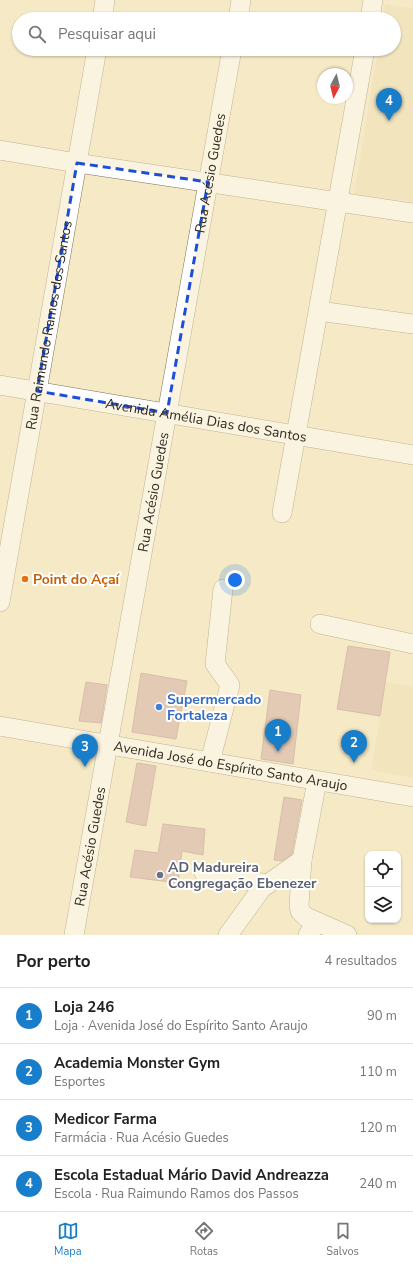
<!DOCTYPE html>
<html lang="pt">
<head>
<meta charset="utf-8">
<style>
  :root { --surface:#fff; --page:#f2f2f2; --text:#222; --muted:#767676; --line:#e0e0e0; --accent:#197ec9 }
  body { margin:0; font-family:"Nunito Sans",sans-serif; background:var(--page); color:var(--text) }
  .controls { position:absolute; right:12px; bottom:12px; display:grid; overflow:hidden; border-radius:8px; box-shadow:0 1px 3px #0004 }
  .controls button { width:36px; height:36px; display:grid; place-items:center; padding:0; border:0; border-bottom:1px solid var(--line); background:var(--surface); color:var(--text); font:20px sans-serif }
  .compass { position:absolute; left:317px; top:68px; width:36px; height:36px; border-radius:50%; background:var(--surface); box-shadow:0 1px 3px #0004; rotate:187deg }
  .you { position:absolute; left:235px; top:580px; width:14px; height:14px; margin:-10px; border:3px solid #fff; border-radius:50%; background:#1a73e8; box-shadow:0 0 0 6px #1a73e833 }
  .badge { display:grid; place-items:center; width:26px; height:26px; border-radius:50%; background:var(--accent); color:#fff; font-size:13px; font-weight:700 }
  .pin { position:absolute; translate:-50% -33px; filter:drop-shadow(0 1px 2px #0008) }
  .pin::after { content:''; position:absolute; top:21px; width:14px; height:12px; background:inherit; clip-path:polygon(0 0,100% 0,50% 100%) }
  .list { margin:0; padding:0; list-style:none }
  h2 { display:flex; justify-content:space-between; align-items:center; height:52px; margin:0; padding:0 16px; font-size:17px }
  h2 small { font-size:13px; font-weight:400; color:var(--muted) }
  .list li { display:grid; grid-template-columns:26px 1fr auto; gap:12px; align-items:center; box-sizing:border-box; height:56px; padding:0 16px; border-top:1px solid var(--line) }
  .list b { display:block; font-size:15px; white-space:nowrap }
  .list p { margin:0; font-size:13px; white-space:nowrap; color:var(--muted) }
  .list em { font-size:13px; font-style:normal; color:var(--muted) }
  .icon { flex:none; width:22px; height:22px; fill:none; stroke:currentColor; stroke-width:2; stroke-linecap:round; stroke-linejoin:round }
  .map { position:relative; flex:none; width:413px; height:935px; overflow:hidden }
  .search { position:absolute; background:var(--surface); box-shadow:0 1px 3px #0004; left:12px; right:12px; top:12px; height:44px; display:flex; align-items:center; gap:10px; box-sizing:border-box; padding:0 14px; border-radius:22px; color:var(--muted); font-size:15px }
  .sheet { height:276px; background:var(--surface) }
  nav { display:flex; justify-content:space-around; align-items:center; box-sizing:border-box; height:56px; border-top:1px solid var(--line); background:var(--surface); font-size:11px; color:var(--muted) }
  nav a { display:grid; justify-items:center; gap:2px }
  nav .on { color:var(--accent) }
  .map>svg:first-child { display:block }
  .built { fill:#eedfb4 }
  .building { fill:#cda5a0; stroke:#b18a86 }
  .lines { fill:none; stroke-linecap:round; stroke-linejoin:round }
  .minor-casing { stroke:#7d7151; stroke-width:20 }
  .minor { stroke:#fff; stroke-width:19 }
  .marked { fill:none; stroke:#1d4ed8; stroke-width:3; stroke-dasharray:8 5; stroke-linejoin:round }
  .food-dot { fill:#e8710a; stroke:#fff; stroke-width:1.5 }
  .shop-dot { fill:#3f7fe0; stroke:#fff; stroke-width:1.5 }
  .worship-dot { fill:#6b7280; stroke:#fff; stroke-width:1.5 }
  .labels { text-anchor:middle; stroke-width:4; stroke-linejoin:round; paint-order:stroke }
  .street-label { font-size:14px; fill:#312c1f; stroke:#fff }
  .food-label { font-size:14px; font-weight:bold; fill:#c56008; stroke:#fff; text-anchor:start }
  .shop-label { font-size:14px; font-weight:bold; fill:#366cbe; stroke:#fff; text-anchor:start }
  .worship-label { font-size:14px; font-weight:bold; fill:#5b616d; stroke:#fff; text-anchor:start }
</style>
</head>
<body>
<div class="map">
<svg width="413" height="935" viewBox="0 0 413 935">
  <rect width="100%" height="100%" fill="#f6eac6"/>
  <g class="built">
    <path d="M385,4L413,8V202L354,194L378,49H394V19H383Z"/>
    <path d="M386,682L413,686V778L371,770Z"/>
  </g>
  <g class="building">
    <path d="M348,646L390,652L380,716L337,709Z"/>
    <path d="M141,673L187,681L176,739L132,732Z"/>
    <path d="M86,682L107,685L101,723L79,721Z"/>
    <path d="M270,690L301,695L293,764L261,759Z"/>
    <path d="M137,763L156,766L146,826L126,822Z"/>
    <path d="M284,797L302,800L292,854L282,861L274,860Z"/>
    <path d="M163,824L205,829L203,855L182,851L178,883L130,877L135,850L158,853Z"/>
  </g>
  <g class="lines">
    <g class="minor-casing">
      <g id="minor">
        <path d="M102,19L105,0"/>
        <path d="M238,19L241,0"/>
        <path d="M370,19L373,0"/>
        <path d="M0,150L77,163L413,213"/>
        <path d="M319,311L413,324"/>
        <path id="s1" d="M0,385L413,455"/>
        <path d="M282,513L365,49"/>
        <path id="s2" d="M0,602L97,49"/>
        <path d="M320,624L413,644"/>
        <path id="s3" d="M0,726L413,797"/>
        <path d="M210,762L230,685L215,664L223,589"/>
        <path d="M317,781L302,860L299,905L300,911L306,917L347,935"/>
        <path d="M204,873L268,884"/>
        <path id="s4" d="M74,935L232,49"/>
        <path d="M228,935L262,888L302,860"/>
        <path d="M308,935L317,922"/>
      </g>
    </g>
    <use href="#minor" class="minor"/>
  </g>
  <path d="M0 0H413V935H0ZM77,163L208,182L167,413L37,391Z" fill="#f6eac6" fill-opacity=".55" fill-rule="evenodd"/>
  <path class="marked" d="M77,163L208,182L167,413L37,391Z"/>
  <circle class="food-dot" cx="25" cy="579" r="4"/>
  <circle class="shop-dot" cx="159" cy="707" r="4"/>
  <circle class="worship-dot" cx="160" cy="875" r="4"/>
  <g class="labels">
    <g class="street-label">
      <text dy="5" stroke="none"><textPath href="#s4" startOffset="774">Rua Acésio Guedes</textPath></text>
      <text dy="5" stroke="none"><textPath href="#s2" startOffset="281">Rua Raimundo Ramos dos Santos</textPath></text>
      <text dy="5" stroke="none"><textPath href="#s1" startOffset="209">Avenida Amélia Dias dos Santos</textPath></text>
      <text dy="5" stroke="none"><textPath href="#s4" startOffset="450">Rua Acésio Guedes</textPath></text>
      <text dy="5" stroke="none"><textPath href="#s3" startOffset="234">Avenida José do Espírito Santo Araujo</textPath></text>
      <text dy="5" stroke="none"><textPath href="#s4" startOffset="90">Rua Acésio Guedes</textPath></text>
    </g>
    <g class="food-label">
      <text x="33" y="584">Point do Açaí</text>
    </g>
    <g class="shop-label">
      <text x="167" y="704">Supermercado<tspan x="167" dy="16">Fortaleza</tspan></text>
    </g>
    <g class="worship-label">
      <text x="168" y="872">AD Madureira<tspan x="168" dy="16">Congregação Ebenezer</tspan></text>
    </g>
  </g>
</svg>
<div class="controls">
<button><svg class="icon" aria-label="locate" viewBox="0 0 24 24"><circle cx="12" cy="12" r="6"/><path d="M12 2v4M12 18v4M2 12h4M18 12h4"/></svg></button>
<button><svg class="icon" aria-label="layers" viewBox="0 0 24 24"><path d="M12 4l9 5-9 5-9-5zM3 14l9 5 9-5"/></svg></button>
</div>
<svg class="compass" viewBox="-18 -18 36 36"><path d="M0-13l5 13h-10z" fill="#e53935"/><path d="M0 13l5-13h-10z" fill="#767676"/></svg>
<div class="you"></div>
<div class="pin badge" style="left:278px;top:752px">1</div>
<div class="pin badge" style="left:354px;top:763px">2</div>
<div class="pin badge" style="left:85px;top:767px">3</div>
<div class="pin badge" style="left:389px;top:121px">4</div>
<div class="search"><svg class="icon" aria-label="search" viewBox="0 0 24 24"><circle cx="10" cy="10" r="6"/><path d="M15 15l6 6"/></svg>Pesquisar aqui</div>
</div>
<section class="sheet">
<h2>Por perto<small>4 resultados</small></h2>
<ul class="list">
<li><span class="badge">1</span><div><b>Loja 246</b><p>Loja · Avenida José do Espírito Santo Araujo</p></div><em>90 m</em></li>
<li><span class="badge">2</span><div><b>Academia Monster Gym</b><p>Esportes</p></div><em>110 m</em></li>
<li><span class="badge">3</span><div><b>Medicor Farma</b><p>Farmácia · Rua Acésio Guedes</p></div><em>120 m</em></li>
<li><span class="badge">4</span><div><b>Escola Estadual Mário David Andreazza</b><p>Escola · Rua Raimundo Ramos dos Passos</p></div><em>240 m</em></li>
</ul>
</section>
<nav>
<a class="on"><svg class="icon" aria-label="map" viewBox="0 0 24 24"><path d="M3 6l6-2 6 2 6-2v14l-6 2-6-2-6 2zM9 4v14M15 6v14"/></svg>Mapa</a>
<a><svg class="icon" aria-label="directions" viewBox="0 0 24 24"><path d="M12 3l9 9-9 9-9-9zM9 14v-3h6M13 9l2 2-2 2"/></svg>Rotas</a>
<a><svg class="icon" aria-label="saved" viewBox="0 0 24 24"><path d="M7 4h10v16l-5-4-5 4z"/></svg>Salvos</a>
</nav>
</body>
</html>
